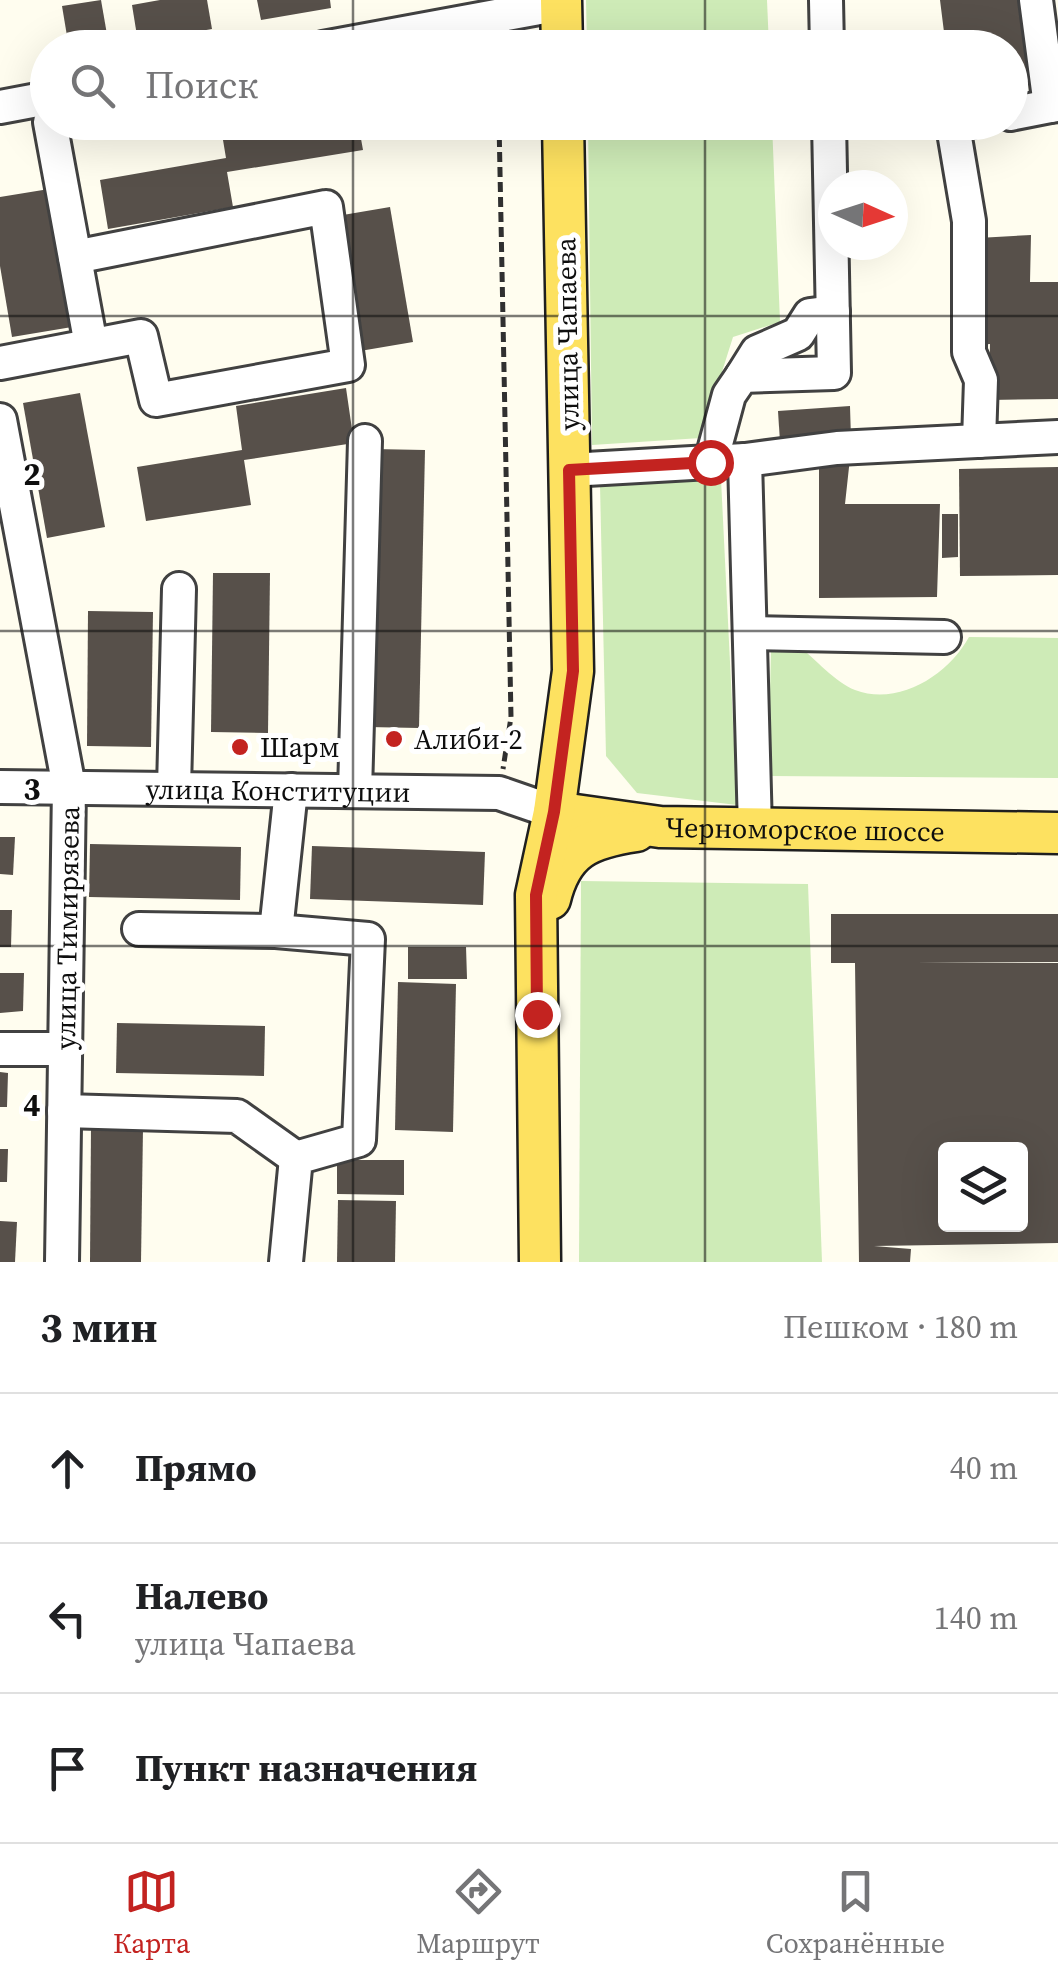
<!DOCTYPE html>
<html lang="ru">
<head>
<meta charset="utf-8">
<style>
  :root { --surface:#fff; --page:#f6f6f6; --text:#202124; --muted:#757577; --line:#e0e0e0; --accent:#c32320 }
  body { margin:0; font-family:"Source Serif 4",serif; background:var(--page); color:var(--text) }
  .controls { position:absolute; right:30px; bottom:30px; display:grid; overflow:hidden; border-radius:10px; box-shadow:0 10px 40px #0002 }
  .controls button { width:90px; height:90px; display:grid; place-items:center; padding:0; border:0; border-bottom:2px solid var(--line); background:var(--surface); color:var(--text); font:50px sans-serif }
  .compass { position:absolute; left:818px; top:170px; width:90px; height:90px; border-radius:50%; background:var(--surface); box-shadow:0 10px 40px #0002; rotate:93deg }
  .stop { position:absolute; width:30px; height:30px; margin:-22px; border:8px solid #c32320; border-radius:50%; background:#fff }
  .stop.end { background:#c32320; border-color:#fff; box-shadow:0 2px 10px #0008 }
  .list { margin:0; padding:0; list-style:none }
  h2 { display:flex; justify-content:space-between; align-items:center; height:130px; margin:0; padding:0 40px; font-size:42px }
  h2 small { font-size:32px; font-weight:400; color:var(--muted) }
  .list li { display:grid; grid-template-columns:65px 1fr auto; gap:30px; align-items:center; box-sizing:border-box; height:150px; padding:0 40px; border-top:2px solid var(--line) }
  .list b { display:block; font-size:38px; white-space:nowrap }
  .list p { margin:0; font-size:32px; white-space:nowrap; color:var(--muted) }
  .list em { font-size:32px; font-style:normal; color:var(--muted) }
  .icon { flex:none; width:55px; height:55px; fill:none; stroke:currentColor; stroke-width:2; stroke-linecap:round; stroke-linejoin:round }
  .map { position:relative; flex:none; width:1058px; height:1262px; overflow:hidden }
  .search { position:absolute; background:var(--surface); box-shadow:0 10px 40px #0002; left:30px; right:30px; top:30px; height:110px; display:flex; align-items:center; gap:25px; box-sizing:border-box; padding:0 35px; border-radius:55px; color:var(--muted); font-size:38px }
  .sheet { height:580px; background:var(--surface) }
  nav { display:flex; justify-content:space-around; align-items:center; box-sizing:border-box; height:140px; border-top:2px solid var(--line); background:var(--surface); font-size:28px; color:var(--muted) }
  nav a { display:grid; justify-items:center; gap:5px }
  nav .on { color:var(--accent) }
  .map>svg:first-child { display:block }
  .green { fill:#ceebb7 }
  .building { fill:#57504a; fill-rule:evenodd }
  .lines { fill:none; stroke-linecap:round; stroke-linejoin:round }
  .minor-casing { stroke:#414141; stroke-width:38 }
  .major-casing { stroke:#1f1f1f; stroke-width:45 }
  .path { stroke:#303030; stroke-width:5; stroke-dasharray:10 5; stroke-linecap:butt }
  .minor { stroke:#fff; stroke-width:32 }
  .major { stroke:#fde160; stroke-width:40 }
  .route { stroke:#c32320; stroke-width:12 }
  .grid { fill:none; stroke:#0e0e0e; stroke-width:2.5; stroke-opacity:0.55 }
  .poi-dot { fill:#c32320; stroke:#fff; stroke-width:4 }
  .labels { text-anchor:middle; stroke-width:10; stroke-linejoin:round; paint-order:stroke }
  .street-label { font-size:28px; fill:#0e0e0e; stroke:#fff }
  .poi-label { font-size:28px; fill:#0e0e0e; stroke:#fff; text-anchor:start }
  .grid-label { font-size:32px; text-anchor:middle; font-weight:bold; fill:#0e0e0e; stroke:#fff; stroke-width:10; stroke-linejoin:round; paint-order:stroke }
</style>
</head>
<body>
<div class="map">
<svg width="1058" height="1262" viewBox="0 0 1058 1262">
  <rect width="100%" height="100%" fill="#fffdef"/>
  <g class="green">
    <path d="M586,0H767L769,47H587Z"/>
    <path d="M588,123H772L780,322L733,337L701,438L592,445Z"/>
    <path d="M721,479L737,805L637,793L606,756L600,484Z"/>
    <path d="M969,637L1058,638V778L768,776L771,651L798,645C814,658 836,683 855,690C899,707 949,674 969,637Z"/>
    <path d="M581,881L808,884L822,1262H579Z"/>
  </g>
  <g class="building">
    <path d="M101,0L109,46L69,48L62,6Z"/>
    <path d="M160,0H207L212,29L138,42L132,5Z"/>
    <path d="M257,0H330L331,8L261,20Z"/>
    <path d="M940,0H1021L1032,82L1010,85V48H946Z"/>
    <path d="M220,122H358L363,150L227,172L233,207L108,229L100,180L226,158Z"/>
    <path d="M49,189L72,327L12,337L0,266V197Z"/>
    <path d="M390,207L413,342L360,351L337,216Z"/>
    <path d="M1031,235L1030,282H1058V399L989,400L990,344L979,345L978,238Z"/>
    <path d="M346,388L354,443L244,460L251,505L146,521L137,467L242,450L236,406Z"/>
    <path d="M80,393L105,527L47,538L23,403Z"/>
    <path d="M850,406L851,439L780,442L778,411Z"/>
    <path d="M373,449L425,450L419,728L368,727Z"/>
    <path d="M850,458L845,504H940L937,597L819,598V459Z"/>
    <path d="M1058,467V575L960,576L959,469Z"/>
    <path d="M942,514H958V557L942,558Z"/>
    <path d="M213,573H270L268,733L211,732Z"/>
    <path d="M88,611L153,612L151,747L87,746Z"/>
    <path d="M0,837H15L13,875L0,874Z"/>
    <path d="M90,844L241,847L240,900L89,897Z"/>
    <path d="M312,846L485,852L483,905L310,899Z"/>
    <path d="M0,910H12L11,947H0Z"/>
    <path d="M831,914H1058V962H915L1058,963V1243L874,1246L911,1249L910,1262H859L855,963H831ZM946,1150H1020V1224H946Z"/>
    <path d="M408,947H466L467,979H408Z"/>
    <path d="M0,973H24L23,1011L0,1013Z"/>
    <path d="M398,982L456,984L453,1132L395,1130Z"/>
    <path d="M117,1023L265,1026L264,1076L116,1073Z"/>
    <path d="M0,1072L8,1073L7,1107H0Z"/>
    <path d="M91,1127L143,1128L141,1262H90Z"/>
    <path d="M0,1149H8L7,1182H0Z"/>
    <path d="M337,1160H404V1195L337,1194Z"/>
    <path d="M338,1200L396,1201L395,1262H337Z"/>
    <path d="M0,1221L17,1222L15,1262H0Z"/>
  </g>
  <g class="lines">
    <g class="minor-casing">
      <g id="minor">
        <path d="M826,0L827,48"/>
        <path d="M1036,0L1050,106L1058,105"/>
        <path d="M323,48L561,4"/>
        <path d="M0,107L48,98"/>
        <path d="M1010,114L1050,106"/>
        <path d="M50,122L91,345"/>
        <path d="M969,122L953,126L969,221V352L981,380L979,441"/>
        <path d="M0,363L141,336L156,400L348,365L326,207L75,257"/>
        <path d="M742,376L757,352L798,334L810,315L833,312"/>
        <path d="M0,420L69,787L62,1262"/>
        <path d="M745,460L837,448L1058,437"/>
        <path d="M711,462L729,395L742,376L834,373L829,122"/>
        <path d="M569,470L745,460L755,829"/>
        <path d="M750,633L944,637"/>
        <path id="s1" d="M0,787L499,793L554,812"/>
        <path d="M174,788L179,589"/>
        <path d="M355,791L365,441"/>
        <path d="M139,929L276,931"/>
        <path d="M0,1049H65"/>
        <path d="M64,1111L237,1116L296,1158"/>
        <path d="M286,1262L296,1158L359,1140L368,939L276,931L291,790"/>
      </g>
    </g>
    <g class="major-casing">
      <g id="major">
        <path d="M561,0L562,48"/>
        <path id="s2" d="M554,812L660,827L1058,833"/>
        <path d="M550,899C562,849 588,838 636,831"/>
        <path d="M540,1262L536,895L554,812L573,671L563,122"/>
      </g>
    </g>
    <path class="path" d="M499,122L511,717L503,769"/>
    <use href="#minor" class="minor"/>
    <use href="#major" class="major"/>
  </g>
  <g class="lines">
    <path class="route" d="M537,1014L536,895L554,812L573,671L569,470L710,462"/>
  </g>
  <path class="grid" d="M353,0V48M705,0V48M353,122V1262M705,122V1262M0,316H1058M0,631H1058M0,946H1058"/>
  <g class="poi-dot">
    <circle cx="394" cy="739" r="10"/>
    <circle cx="240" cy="747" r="10"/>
  </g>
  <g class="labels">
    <g class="street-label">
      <text transform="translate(567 334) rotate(-91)" y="10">улица Чапаева</text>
      <text dy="10" stroke="none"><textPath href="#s1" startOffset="278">улица Конституции</textPath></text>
      <text dy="10" stroke="none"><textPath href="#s2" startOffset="252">Черноморское шоссе</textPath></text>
      <text transform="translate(67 928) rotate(-89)" y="10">улица Тимирязева</text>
    </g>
    <g class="poi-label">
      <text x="414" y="749">Алиби-2</text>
      <text x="260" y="757">Шарм</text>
    </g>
  </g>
  <g class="grid-label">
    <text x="32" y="485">2</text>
    <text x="32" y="800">3</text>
    <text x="32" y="1116">4</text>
  </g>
</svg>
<div class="controls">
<button><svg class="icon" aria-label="layers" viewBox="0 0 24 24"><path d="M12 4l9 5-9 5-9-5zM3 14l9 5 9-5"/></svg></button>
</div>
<svg class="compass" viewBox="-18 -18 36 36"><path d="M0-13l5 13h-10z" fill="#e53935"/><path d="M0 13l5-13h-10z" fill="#757577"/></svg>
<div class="stop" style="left:710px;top:462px"></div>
<div class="stop end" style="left:537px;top:1014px"></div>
<div class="search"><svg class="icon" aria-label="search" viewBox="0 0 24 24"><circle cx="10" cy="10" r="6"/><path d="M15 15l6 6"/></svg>Поиск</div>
</div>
<section class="sheet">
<h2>3 мин<small>Пешком · 180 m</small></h2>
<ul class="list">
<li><svg class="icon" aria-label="ahead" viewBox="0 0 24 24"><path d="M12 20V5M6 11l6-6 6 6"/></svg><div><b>Прямо</b></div><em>40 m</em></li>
<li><svg class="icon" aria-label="left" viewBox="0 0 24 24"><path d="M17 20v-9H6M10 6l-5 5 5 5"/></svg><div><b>Налево</b><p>улица Чапаева</p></div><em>140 m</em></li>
<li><svg class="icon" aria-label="arrive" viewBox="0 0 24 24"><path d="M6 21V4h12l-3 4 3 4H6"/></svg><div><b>Пункт назначения</b></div></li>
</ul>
</section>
<nav>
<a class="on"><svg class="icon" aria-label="map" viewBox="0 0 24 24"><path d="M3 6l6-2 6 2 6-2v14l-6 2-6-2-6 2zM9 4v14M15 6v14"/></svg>Карта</a>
<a><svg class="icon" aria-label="directions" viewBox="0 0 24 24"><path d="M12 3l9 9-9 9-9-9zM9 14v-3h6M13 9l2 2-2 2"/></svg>Маршрут</a>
<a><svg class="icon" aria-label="saved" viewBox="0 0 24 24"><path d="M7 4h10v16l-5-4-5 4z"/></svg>Сохранённые</a>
</nav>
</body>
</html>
